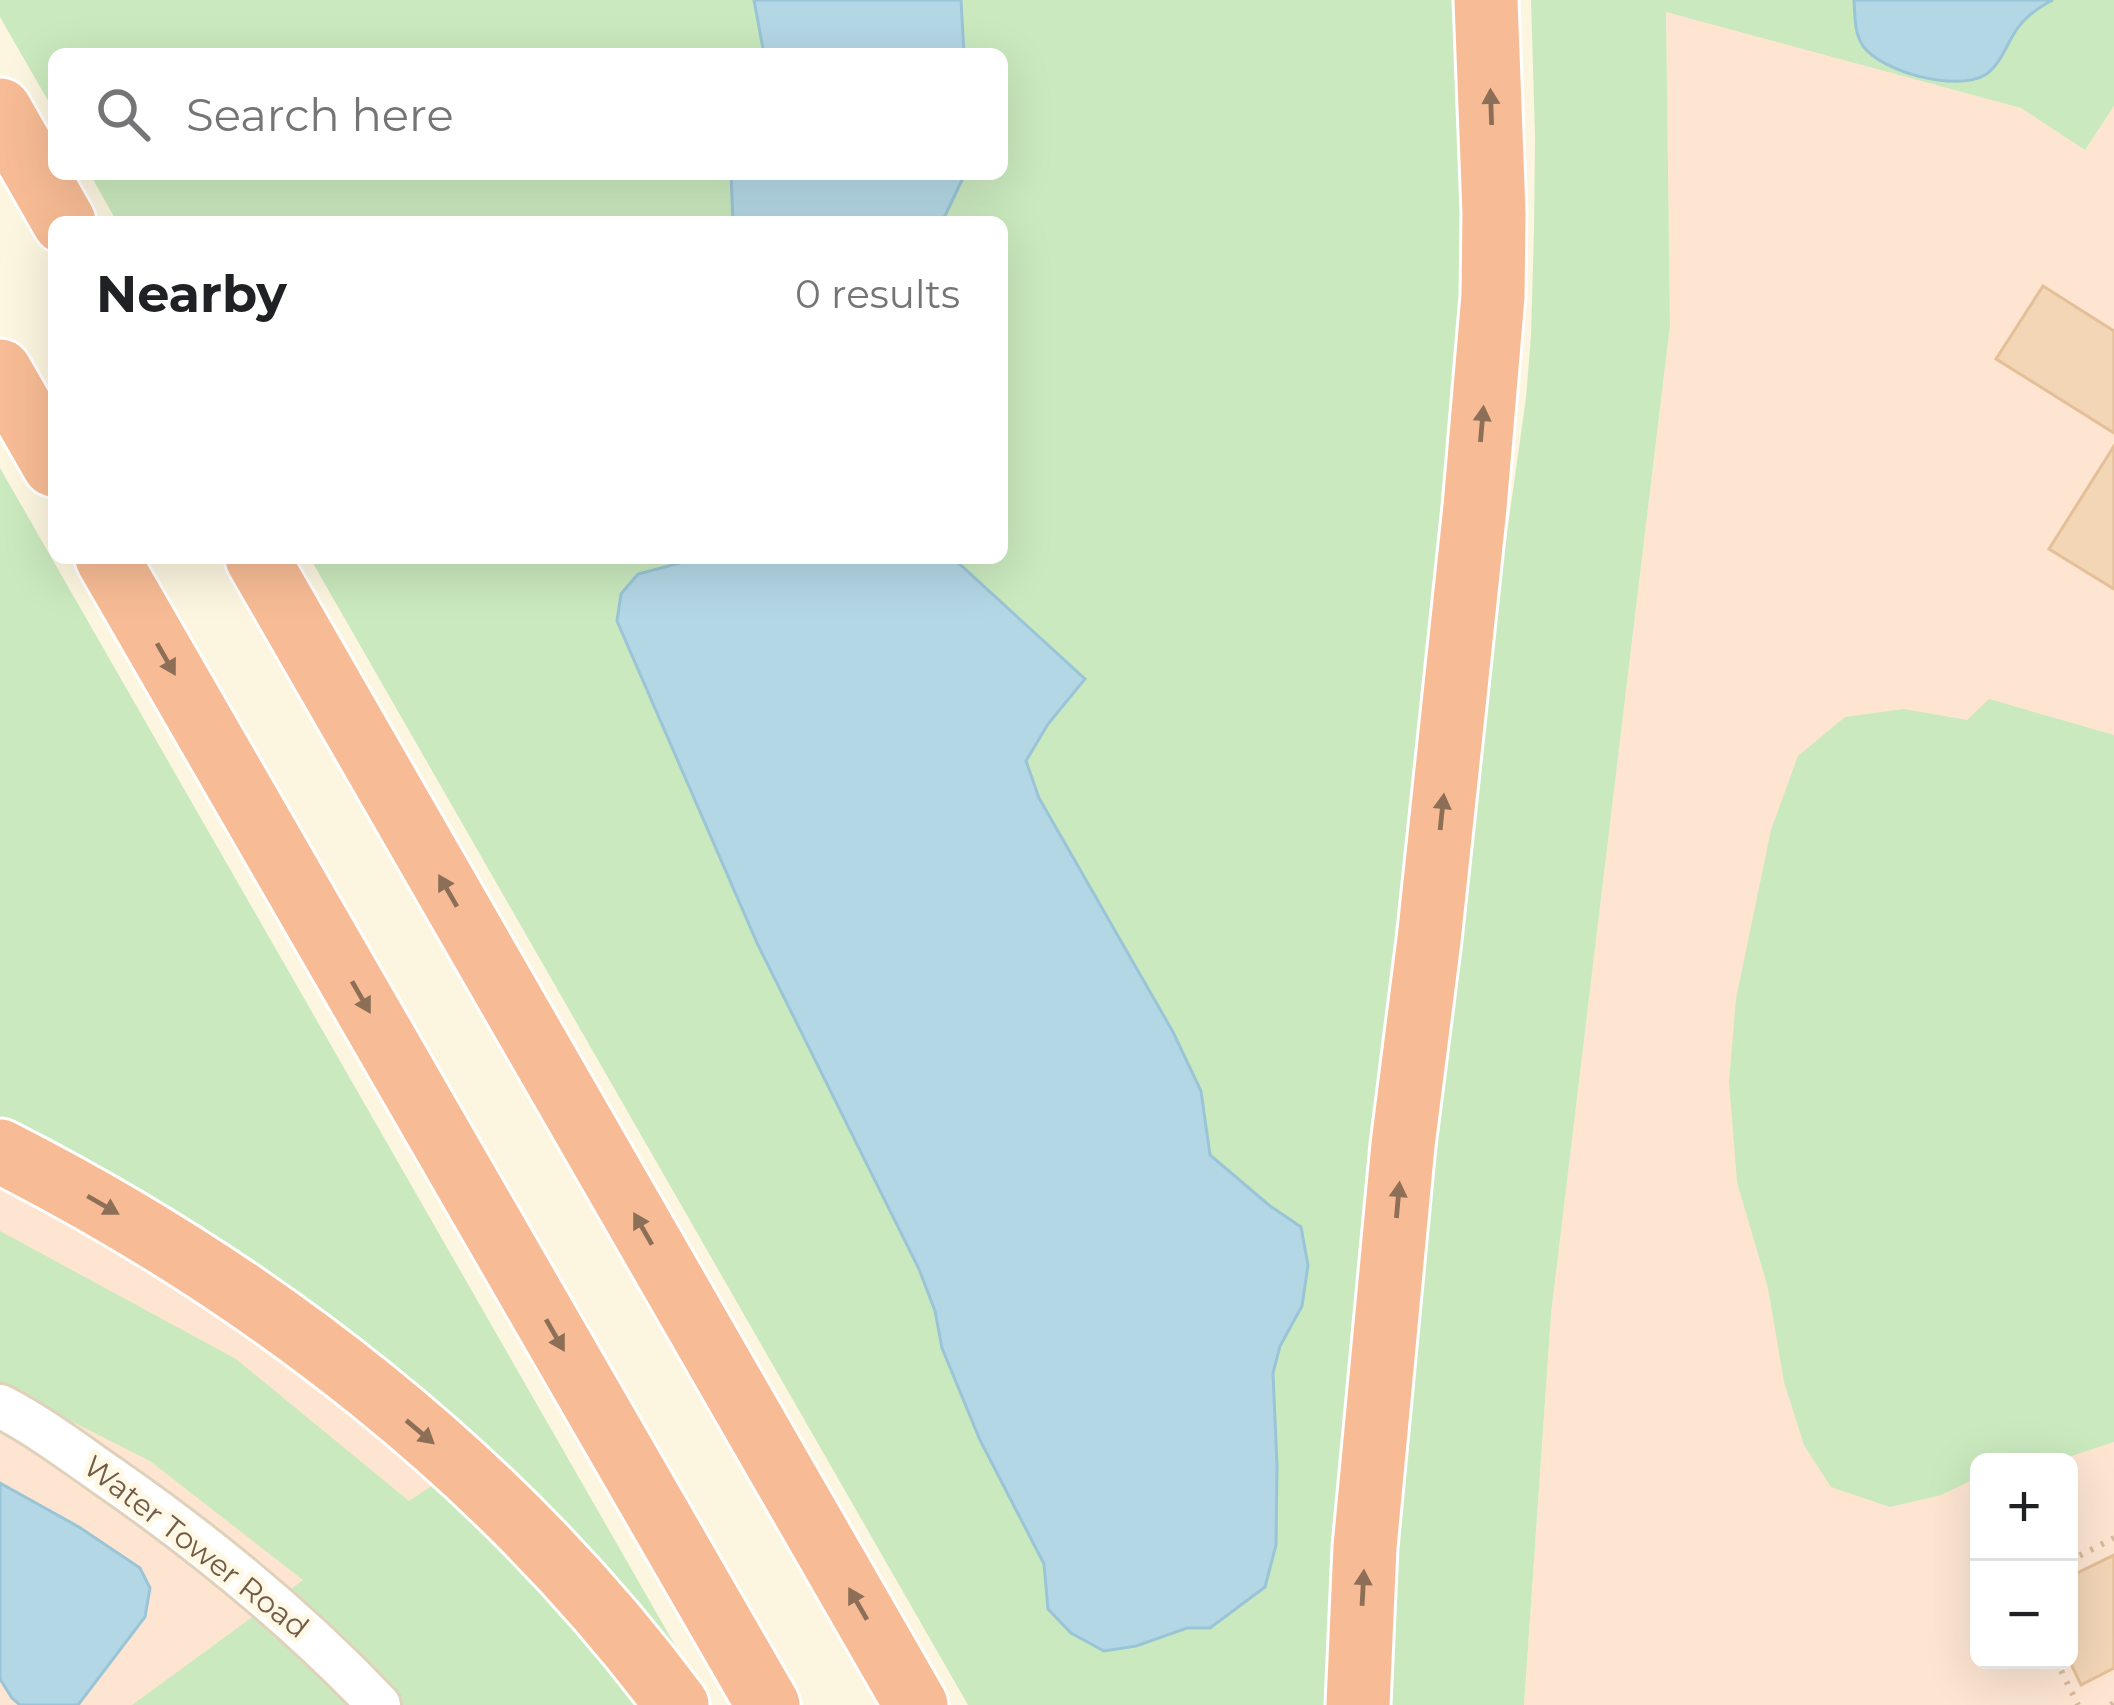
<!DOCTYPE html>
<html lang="en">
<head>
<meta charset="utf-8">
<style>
  :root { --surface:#fff; --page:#f6f6f6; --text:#202124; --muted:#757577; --line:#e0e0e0 }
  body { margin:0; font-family:Montserrat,sans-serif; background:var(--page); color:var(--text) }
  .controls { position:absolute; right:36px; bottom:36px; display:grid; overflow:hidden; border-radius:18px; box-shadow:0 12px 48px #0002 }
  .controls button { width:108px; height:108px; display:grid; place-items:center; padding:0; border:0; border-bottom:3px solid var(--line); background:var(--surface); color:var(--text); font:60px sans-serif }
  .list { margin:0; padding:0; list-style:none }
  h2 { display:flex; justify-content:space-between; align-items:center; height:156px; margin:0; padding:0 48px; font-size:51px }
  h2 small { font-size:39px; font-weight:400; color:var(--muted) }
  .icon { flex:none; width:66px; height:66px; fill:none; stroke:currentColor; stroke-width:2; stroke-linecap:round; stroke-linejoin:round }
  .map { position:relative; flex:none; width:2114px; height:1705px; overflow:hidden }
  .search { position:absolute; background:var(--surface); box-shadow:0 12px 48px #0002; left:48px; top:48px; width:960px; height:132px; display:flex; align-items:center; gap:30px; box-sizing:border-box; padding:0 42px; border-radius:18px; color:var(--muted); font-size:45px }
  .panel { position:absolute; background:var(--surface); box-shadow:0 12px 48px #0002; left:48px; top:216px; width:960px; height:348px; border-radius:18px }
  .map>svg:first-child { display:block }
  .commercial { fill:#fde5d2; fill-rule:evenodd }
  .green { fill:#cae9be }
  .water { fill:#b4d7e5; stroke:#9ac5d7; stroke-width:3 }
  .building { fill:#f2d6b6; stroke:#e4bf97; stroke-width:3 }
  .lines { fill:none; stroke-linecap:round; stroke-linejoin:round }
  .minor-casing { stroke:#e0d1bb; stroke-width:48 }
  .highway-casing { stroke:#fff; stroke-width:69 }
  .path { stroke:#d6b99a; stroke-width:6; stroke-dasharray:3 9; stroke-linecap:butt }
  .minor { stroke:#fff; stroke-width:42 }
  .highway { stroke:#f7bc95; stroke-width:63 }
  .oneway { fill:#8d6f57 }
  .labels { text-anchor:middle; stroke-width:10; stroke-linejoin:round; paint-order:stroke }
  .street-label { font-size:30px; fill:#725c47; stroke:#fff8e5 }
</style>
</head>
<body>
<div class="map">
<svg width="2114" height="1705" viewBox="0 0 2114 1705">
  <rect width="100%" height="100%" fill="#fcf5df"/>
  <g class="commercial">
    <path d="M1666,11L2021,108L2085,150L2114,106V1705H1524L1551,1314L1670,325ZM1979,1462H2069V1660H1979Z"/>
    <path d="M0,1179L184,1284L309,1373L436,1483L132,1705H0Z"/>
  </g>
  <g class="green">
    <path d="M0,0H754L764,54H54V111L0,17Z"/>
    <path d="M961,0H1455L1463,214L1457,388L1345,1705H968L310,558H699L638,574L618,622L758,945L919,1269L935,1311L943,1348L980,1440L1044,1564L1048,1609L1136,1646L1187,1628H1210L1276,1545L1277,1465L1273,1373L1280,1346L1302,1306L1301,1227L1270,1206L1210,1155L1201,1091L1173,1032L1039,798L1026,761L1048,724L1085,678L953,558H1002V222H942L965,174H1002V54H964Z"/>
    <path d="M1531,0H2114V106L2085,150L2021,108L1666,12L1670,325L1551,1314L1524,1705H1378L1405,1376L1486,682L1526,398L1531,336L1534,232L1535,136Z"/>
    <path d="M90,174H731L733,222H117Z"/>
    <path d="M0,468L707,1701L559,1547L0,1135Z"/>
    <path d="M1989,699L2114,735V1442L2053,1462L2020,1453L2009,1462H1979V1477L1941,1495L1890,1507L1831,1487L1804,1445L1784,1382L1768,1288L1737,1182L1729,1081L1736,999L1771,830L1798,756L1845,717L1904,709L1967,720Z"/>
    <path d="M0,1231L236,1359L409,1501L436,1483L478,1510L652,1705H132L303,1580L150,1461L0,1385Z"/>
  </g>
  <g class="water">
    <path d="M754,0H961L964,54H764Z"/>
    <path d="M1854,0H2053C2039,7 2026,16 2017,29C2007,43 2000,66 1985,75C1956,92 1882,72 1863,46C1854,33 1855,15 1854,0Z"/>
    <path d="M731,174H965L942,222H733Z"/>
    <path d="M699,558H953L1085,679L1048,724L1026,761L1039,798L1173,1032L1201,1091L1210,1155L1270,1206L1301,1227L1308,1265L1302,1306L1280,1346L1273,1373L1277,1465L1276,1545L1265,1587L1210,1628H1187L1136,1646L1104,1651L1071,1633L1048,1609L1044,1564L980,1440L942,1348L935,1311L919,1269L758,945L617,621L621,594L638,574Z"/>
    <path d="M0,1483L79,1527L140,1568L150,1588L145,1617L78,1705H20L12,1698L0,1679Z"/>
  </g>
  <g class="building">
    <path d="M2043,286L2114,331V433L1996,359Z"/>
    <path d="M2114,446V589L2049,549Z"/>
    <path d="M2114,1555V1668L2081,1685L2069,1660V1577Z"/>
  </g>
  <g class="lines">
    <g class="minor-casing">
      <path id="minor" d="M0,1406C39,1426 73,1452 109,1477C207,1545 297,1619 379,1705"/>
    </g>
    <g class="highway-casing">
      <g id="highway">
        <path d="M0,110L64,222"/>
        <path d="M0,371L54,465"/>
        <path d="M107,558L768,1705"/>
        <path d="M257,558L916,1705"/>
        <path d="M0,1151C260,1283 502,1469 677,1705"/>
        <path d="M1358,1705L1365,1547L1403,1145L1429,940L1475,507L1493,296L1494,213L1486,0"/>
      </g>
    </g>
    <g class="path">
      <path d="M2069,1561L2114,1538"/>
      <path d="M2056,1660L2078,1705"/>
      <path d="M2111,1705L2114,1703"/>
    </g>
    <use href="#minor" class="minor"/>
    <use href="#highway" class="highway"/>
  </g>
  <defs><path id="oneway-solid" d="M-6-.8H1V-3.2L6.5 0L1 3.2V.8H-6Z" transform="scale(3)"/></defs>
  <g class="oneway">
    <use href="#oneway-solid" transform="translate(1491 107) rotate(-92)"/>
    <use href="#oneway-solid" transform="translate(1482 424) rotate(-85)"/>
    <use href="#oneway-solid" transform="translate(166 659) rotate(60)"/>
    <use href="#oneway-solid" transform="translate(1442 812) rotate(-84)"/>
    <use href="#oneway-solid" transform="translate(448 891) rotate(-120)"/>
    <use href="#oneway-solid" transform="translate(361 997) rotate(60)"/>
    <use href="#oneway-solid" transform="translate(1398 1200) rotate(-85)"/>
    <use href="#oneway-solid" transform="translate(103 1205) rotate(30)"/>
    <use href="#oneway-solid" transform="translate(643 1229) rotate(-120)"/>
    <use href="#oneway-solid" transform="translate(555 1335) rotate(60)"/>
    <use href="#oneway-solid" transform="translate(420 1432) rotate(40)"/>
    <use href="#oneway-solid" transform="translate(1363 1588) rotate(-87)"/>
    <use href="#oneway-solid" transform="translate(858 1604) rotate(-120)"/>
  </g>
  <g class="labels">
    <g class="street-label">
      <text transform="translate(196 1547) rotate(38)" y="10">Water Tower Road</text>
    </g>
  </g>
</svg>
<div class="controls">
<button>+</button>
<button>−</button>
</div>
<div class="search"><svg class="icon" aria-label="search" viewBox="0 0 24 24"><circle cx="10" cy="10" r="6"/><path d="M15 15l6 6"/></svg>Search here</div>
<section class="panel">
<h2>Nearby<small>0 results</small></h2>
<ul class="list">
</ul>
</section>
</div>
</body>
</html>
